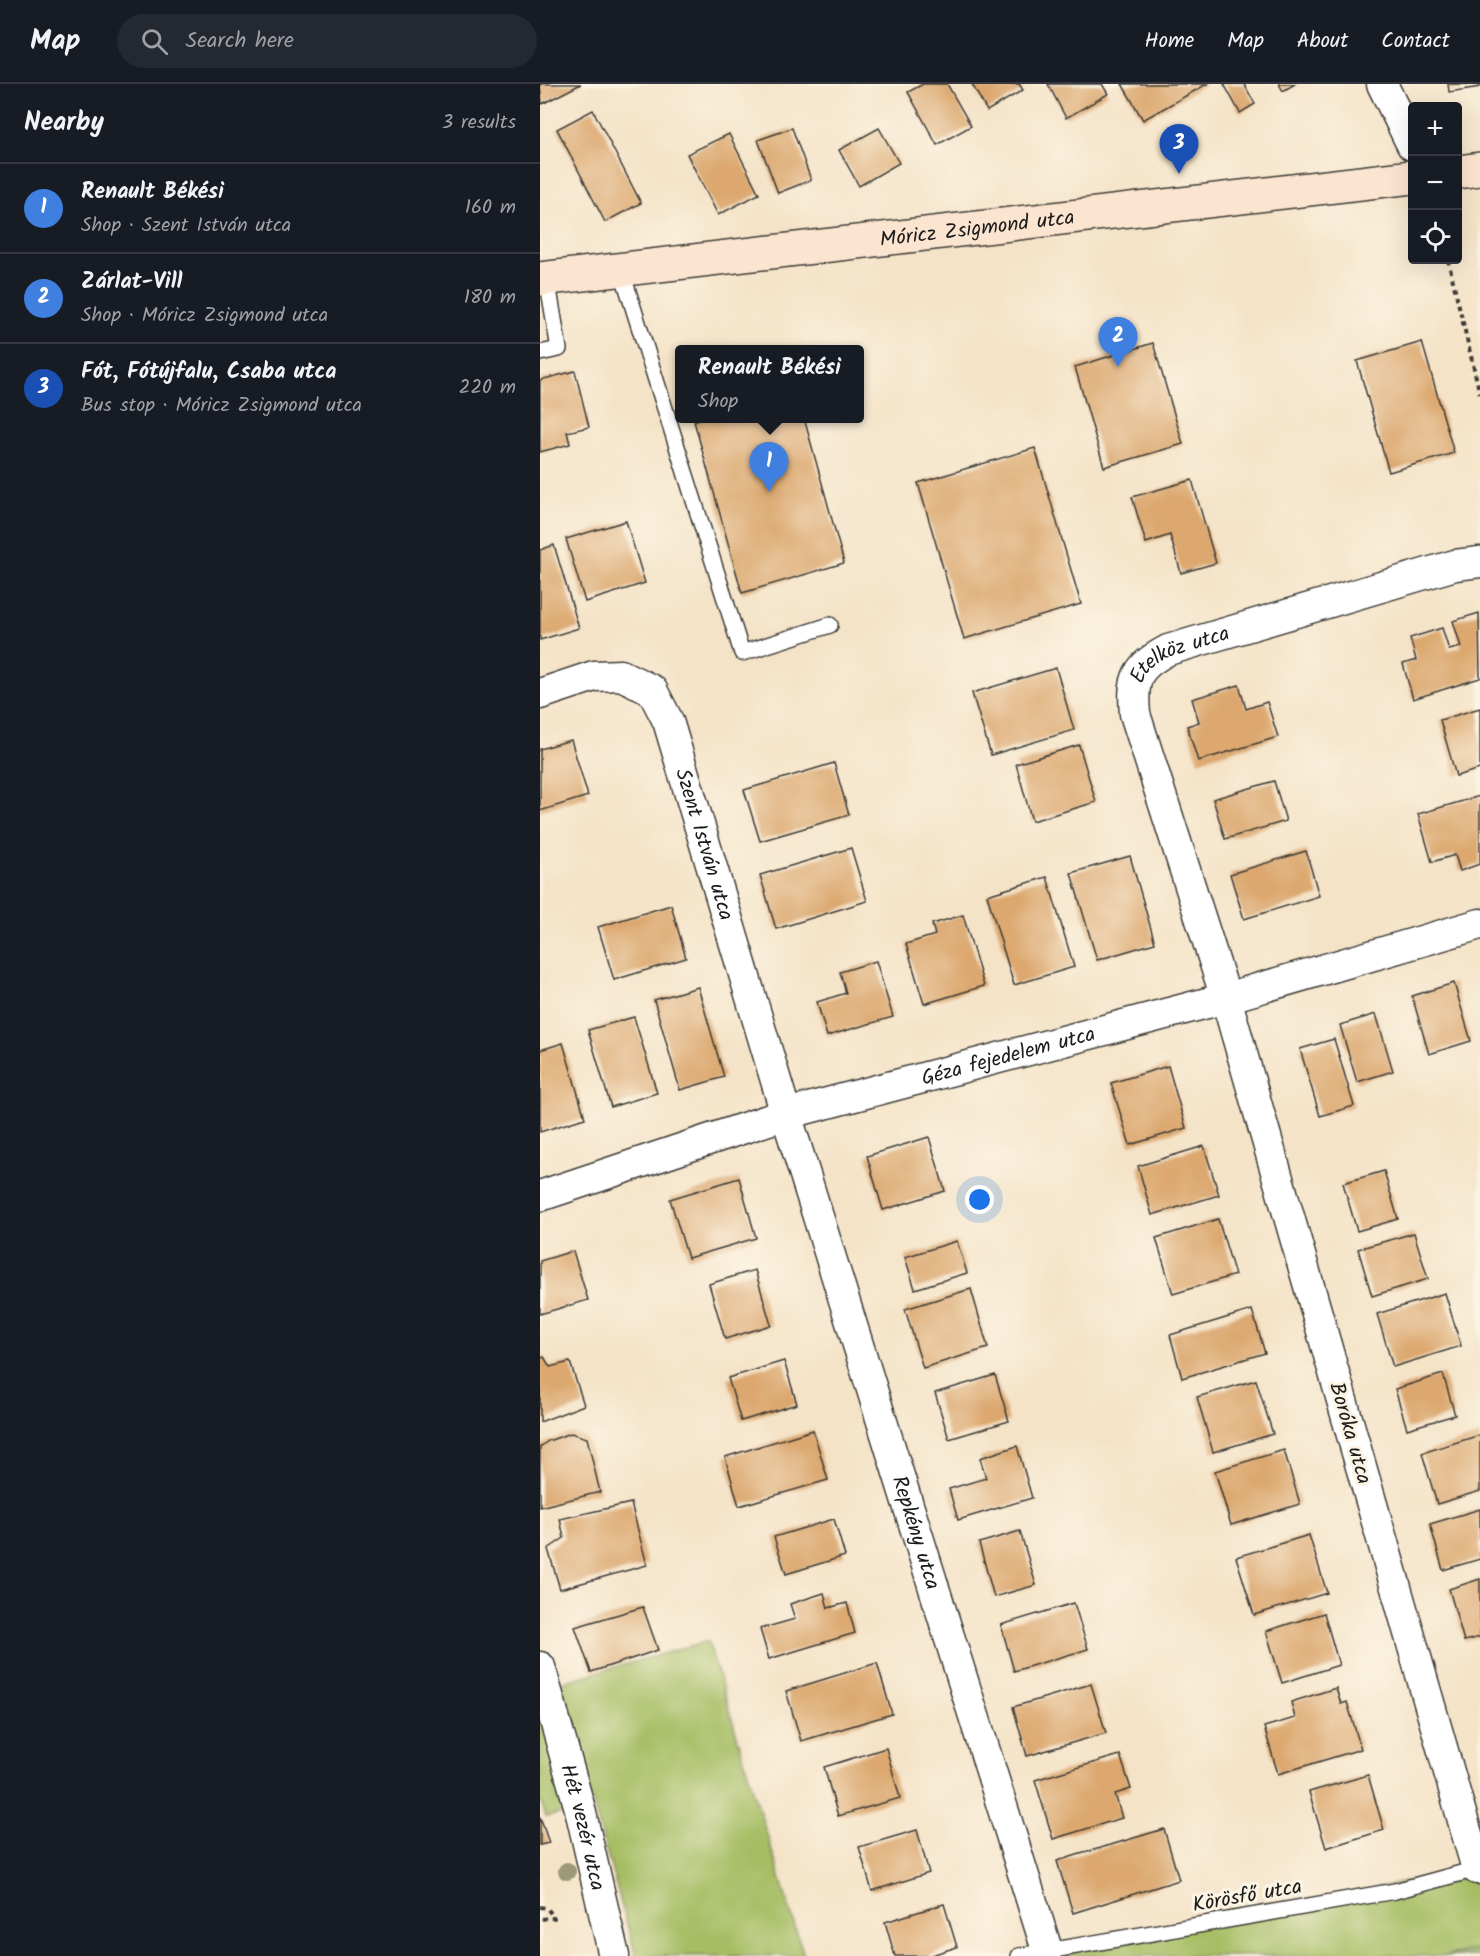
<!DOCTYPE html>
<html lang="en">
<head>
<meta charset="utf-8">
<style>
  :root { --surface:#171b24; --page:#242831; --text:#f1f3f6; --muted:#9ea1a6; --line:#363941; --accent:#d690ce }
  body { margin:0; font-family:Kalam,sans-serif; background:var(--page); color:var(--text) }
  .controls { position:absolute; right:18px; top:18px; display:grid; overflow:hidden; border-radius:6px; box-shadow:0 6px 24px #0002 }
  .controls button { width:54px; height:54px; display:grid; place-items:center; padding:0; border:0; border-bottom:2px solid var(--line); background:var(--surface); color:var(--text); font:30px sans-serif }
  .you { position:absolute; left:440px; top:1116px; width:21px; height:21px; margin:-15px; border:4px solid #fff; border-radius:50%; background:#1a73e8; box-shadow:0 0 0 9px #1a73e833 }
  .badge { display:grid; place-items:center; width:39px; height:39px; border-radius:50%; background:var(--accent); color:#fff; font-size:20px; font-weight:700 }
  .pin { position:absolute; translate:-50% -50px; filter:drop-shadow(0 2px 3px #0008) }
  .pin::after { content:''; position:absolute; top:32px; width:21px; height:18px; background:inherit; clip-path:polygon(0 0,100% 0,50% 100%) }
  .popup { position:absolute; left:135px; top:261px; width:189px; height:78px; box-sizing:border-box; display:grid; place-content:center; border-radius:6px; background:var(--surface); filter:drop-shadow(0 2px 4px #0005); font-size:20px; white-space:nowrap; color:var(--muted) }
  .popup b { font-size:22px; color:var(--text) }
  .popup::after { content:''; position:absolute; left:50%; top:100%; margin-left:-12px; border:12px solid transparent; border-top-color:var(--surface) }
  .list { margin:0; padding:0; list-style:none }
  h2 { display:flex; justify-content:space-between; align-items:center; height:78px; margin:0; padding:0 24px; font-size:26px }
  h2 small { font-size:20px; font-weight:400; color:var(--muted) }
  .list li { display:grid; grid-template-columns:39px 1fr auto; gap:18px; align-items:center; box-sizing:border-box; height:90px; padding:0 24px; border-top:2px solid var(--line) }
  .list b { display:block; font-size:22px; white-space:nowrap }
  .list p { margin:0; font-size:20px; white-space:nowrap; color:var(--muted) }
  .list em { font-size:20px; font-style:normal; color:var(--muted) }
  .icon { flex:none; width:33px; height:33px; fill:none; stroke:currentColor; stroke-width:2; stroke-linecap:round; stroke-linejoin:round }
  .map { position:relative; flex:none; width:940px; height:1872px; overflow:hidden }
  header { display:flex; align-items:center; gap:36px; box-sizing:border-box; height:84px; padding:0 30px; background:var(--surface); border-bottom:2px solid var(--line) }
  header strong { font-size:28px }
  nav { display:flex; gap:33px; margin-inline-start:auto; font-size:21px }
  .search { width:420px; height:54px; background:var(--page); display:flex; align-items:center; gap:15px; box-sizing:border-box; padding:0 21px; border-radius:33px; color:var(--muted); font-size:22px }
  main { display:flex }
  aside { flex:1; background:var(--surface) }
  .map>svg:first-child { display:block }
  .green { fill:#a6bd63; stroke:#616c40; stroke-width:1.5 }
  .forest { fill:#84a459; stroke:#50603a; stroke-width:1.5 }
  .building { fill:#dca870 }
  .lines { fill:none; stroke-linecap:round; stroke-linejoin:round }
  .lane-casing { stroke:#3c3a36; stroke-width:18 }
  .street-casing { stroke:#3c3a36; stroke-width:33 }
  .secondary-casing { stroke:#3c3a36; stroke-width:36 }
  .path { stroke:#3c3a36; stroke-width:4; stroke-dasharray:4.5 4.5; stroke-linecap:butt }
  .lane { stroke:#fff; stroke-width:15 }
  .street { stroke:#fff; stroke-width:30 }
  .secondary { stroke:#fce5d0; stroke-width:33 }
  .tree { fill:#9b9978 }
  .labels { text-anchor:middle; stroke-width:6; stroke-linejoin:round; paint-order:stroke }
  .street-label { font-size:21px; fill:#1c1c1c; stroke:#fcf5e5 }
</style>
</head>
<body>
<header>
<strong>Map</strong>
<div class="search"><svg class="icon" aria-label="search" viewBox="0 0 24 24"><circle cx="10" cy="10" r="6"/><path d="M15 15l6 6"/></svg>Search here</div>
<nav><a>Home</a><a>Map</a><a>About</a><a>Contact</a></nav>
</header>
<main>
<aside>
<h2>Nearby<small>3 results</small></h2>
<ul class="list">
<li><span class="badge" style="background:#3f7fe0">1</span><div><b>Renault Békési</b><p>Shop · Szent István utca</p></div><em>160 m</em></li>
<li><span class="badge" style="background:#3f7fe0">2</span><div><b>Zárlat-Vill</b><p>Shop · Móricz Zsigmond utca</p></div><em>180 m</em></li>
<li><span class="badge" style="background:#1a4fb4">3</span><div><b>Fót, Fótújfalu, Csaba utca</b><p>Bus stop · Móricz Zsigmond utca</p></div><em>220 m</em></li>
</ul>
</aside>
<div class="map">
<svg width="940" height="1872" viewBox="0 0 940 1872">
  <rect width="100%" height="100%" fill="#fcf5e5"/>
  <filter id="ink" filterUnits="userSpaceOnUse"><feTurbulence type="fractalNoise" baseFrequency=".0167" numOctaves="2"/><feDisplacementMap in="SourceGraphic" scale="12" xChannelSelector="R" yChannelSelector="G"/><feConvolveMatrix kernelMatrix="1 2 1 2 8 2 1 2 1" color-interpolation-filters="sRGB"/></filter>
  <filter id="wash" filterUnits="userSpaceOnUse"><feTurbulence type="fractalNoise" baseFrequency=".008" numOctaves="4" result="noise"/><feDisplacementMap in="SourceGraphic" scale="24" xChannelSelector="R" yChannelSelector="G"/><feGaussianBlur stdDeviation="1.35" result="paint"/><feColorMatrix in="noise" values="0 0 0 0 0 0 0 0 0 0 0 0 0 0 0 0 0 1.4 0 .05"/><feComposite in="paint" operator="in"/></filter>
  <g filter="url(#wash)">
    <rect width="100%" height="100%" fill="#f4e3c7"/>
    <g class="green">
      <path d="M168,1557L264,1872H96L19,1599Z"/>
      <path d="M0,1585L40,1725L6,1733L0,1714Z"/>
      <path d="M940,1784V1872H479Z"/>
    </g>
    <path class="forest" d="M940,1864V1872H905Z"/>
    <g id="blocks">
      <g class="building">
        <path d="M0,0H41L2,20Z"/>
        <path d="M383,0H407L431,42L397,61L368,8Z"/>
        <path d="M432,0H479L483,6L447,27Z"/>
        <path d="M508,0H562L568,10L526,34Z"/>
        <path d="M582,0H667L603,36Z"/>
        <path d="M684,0H704L715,20L700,29Z"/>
        <path d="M739,0H755L743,7Z"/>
        <path d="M908,0H940V3L909,8Z"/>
        <path d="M53,26L101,119L65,138L17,45Z"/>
        <path d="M252,44L271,96L238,109L218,56Z"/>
        <path d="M339,44L359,79L319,102L299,66Z"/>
        <path d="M189,50L219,110L178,131L147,70Z"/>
        <path d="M882,258L914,369L849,388L817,277Z"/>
        <path d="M613,259L643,360L564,383L535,283Z"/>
        <path d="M35,287L49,343L27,348L30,360L0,368V296Z"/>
        <path d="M162,334H264L304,479L202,509L154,337Z"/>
        <path d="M495,364L541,520L424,555L378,399Z"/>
        <path d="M652,396L676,479L641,489L630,451L606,459L592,413Z"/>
        <path d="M86,437L105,499L45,518L26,455Z"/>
        <path d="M14,461L39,544L0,556V466Z"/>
        <path d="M939,529L940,594L873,615L863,580L876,576L870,554L902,544L909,566L921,563L913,537Z"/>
        <path d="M516,584L534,646L451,671L432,609Z"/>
        <path d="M699,601L706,625L727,618L738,653L658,677L647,642L659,638L652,615Z"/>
        <path d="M940,624V685L916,692L900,636Z"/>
        <path d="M31,656L48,712L0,727V665Z"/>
        <path d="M539,661L556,718L492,737L476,680Z"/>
        <path d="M294,679L309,731L220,757L204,706Z"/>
        <path d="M734,697L746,737L685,755L673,715Z"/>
        <path d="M940,712V780L920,787L915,771L892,778L878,730Z"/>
        <path d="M311,764L327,817L236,845L220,791Z"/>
        <path d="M766,767L779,812L704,835L690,790Z"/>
        <path d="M590,772L615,859L557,876L531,789Z"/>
        <path d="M507,793L534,883L474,901L447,811Z"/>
        <path d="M131,821L146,874L74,896L58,843Z"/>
        <path d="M423,831L444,902L384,920L366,860L395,851L392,840Z"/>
        <path d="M336,877L353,933L287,952L277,918L306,909L300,888Z"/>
        <path d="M914,899L931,957L889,970L872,912Z"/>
        <path d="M158,903L184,993L140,1006L114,916Z"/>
        <path d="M836,930L853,987L817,998L800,941Z"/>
        <path d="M94,933L117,1009L71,1023L48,946Z"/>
        <path d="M794,955L814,1022L780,1032L760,965Z"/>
        <path d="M23,959L45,1034L0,1048V966Z"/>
        <path d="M628,982L646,1044L590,1061L571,999Z"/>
        <path d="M389,1053L405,1107L343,1126L327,1072Z"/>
        <path d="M664,1062L679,1111L612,1131L598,1082Z"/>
        <path d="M844,1087L858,1135L817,1147L803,1099Z"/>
        <path d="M199,1094L216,1154L148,1174L130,1115Z"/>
        <path d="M678,1135L695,1191L633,1210L616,1154Z"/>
        <path d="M874,1149L888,1195L832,1212L818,1165Z"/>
        <path d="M417,1157L427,1189L375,1205L365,1173Z"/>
        <path d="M33,1167L48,1216L0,1230V1177Z"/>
        <path d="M215,1186L231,1241L185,1255L169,1200Z"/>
        <path d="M431,1205L448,1264L383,1284L365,1225Z"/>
        <path d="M905,1209L921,1262L853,1283L837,1230Z"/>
        <path d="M712,1226L725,1269L642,1294L630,1251Z"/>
        <path d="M4,1273L10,1283L30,1278L44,1321L0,1338V1274Z"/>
        <path d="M244,1277L257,1320L201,1337L188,1294Z"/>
        <path d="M903,1290L915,1331L867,1345L855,1305Z"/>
        <path d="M455,1291L469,1337L409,1355L395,1309Z"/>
        <path d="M716,1296L733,1350L673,1368L657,1313Z"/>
        <path d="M273,1346L288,1396L199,1422L185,1373Z"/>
        <path d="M31,1349L47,1354L60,1408L0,1423V1363L8,1357Z"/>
        <path d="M940,1351V1407L897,1420L882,1369Z"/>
        <path d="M477,1362L492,1414L418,1436L409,1405L446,1394L440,1374Z"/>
        <path d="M744,1366L760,1420L691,1441L675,1387Z"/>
        <path d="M91,1419L107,1481L20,1505L8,1465L24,1454L20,1435Z"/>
        <path d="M940,1425V1475L903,1486L890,1440Z"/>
        <path d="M294,1435L305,1472L246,1490L234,1453Z"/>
        <path d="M480,1447L496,1501L454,1513L439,1459Z"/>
        <path d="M769,1451L787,1509L714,1531L696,1473Z"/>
        <path d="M940,1495V1553L924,1557L909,1505Z"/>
        <path d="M284,1509L288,1524L307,1519L315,1549L229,1575L220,1545L255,1535L250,1520Z"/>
        <path d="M534,1519L548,1565L474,1587L461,1541Z"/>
        <path d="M103,1523L118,1566L51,1588L35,1543Z"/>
        <path d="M784,1529L799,1581L742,1599L726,1547Z"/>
        <path d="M337,1579L352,1630L261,1657L246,1607Z"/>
        <path d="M551,1600L566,1649L487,1672L473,1623Z"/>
        <path d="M796,1604L801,1620L807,1618L821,1665L738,1690L724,1643L755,1634L751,1618Z"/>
        <path d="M346,1664L360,1714L298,1732L284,1683Z"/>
        <path d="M580,1671L591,1705L575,1710L582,1734L513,1755L495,1696Z"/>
        <path d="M828,1691L844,1746L786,1764L769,1708Z"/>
        <path d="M0,1733L9,1759L0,1761Z"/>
        <path d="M624,1745L639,1796L533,1829L517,1777Z"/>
        <path d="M377,1746L389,1789L332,1807L319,1763Z"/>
        <path d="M404,1820L417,1863L388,1872H355L345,1838Z"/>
      </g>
    </g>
  </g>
  <g filter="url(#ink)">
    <use href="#blocks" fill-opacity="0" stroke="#3c3a36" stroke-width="1.5"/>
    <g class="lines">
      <g class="lane-casing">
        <g id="lane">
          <path d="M81,185L202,569L290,541"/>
          <path d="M0,269L19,265L7,194"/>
          <path d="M479,1872L855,1807L940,1784"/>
        </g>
      </g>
      <g class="street-casing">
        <g id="street">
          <path d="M842,0L872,61"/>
          <path id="s1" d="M0,610L54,592L81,591L112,606L128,637L246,1030L507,1866"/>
          <path id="s2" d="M0,1112L246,1030L686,914L940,840"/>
          <path id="s3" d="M0,1583L40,1725L74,1872"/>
          <path id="s4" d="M937,1785L686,914L595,630C592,594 596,583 628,566L915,481L940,478"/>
        </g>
      </g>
      <g class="secondary-casing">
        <g id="secondary">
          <path d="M918,88L940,85"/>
          <path id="s5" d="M0,195L872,93"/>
        </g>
      </g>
      <g class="path">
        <path d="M908,176L940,310"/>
        <path d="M0,1823L7,1824L14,1834L0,1835"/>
      </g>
      <use href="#lane" class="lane"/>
      <use href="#street" class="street"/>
      <use href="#secondary" class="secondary"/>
    </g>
    <circle class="tree" cx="27" cy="1787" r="9"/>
  </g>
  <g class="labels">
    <g class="street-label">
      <text dy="7" stroke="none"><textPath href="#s5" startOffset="440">Móricz Zsigmond utca</textPath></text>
      <text dy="7" stroke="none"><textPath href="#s4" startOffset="1292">Etelköz utca</textPath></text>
      <text dy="7" stroke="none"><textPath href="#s1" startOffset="282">Szent István utca</textPath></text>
      <text dy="7" stroke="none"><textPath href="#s2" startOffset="489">Géza fejedelem utca</textPath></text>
      <text transform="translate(811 1349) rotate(74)" y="7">Boróka utca</text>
      <text dy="7" stroke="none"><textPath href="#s1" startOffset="1002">Repkény utca</textPath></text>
      <text dy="7" stroke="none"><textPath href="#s3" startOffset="166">Hét vezér utca</textPath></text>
      <text transform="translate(707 1811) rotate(-10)" y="7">Körösfő utca</text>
    </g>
  </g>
</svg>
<div class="controls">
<button>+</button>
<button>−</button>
<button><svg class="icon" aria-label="locate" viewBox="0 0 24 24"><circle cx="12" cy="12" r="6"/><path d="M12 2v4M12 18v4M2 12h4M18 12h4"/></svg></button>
</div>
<div class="you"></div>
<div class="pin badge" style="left:229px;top:408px;background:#3f7fe0">1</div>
<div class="popup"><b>Renault Békési</b>Shop</div>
<div class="pin badge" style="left:578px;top:283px;background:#3f7fe0">2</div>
<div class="pin badge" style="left:639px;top:90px;background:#1a4fb4">3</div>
</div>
</main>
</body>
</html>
